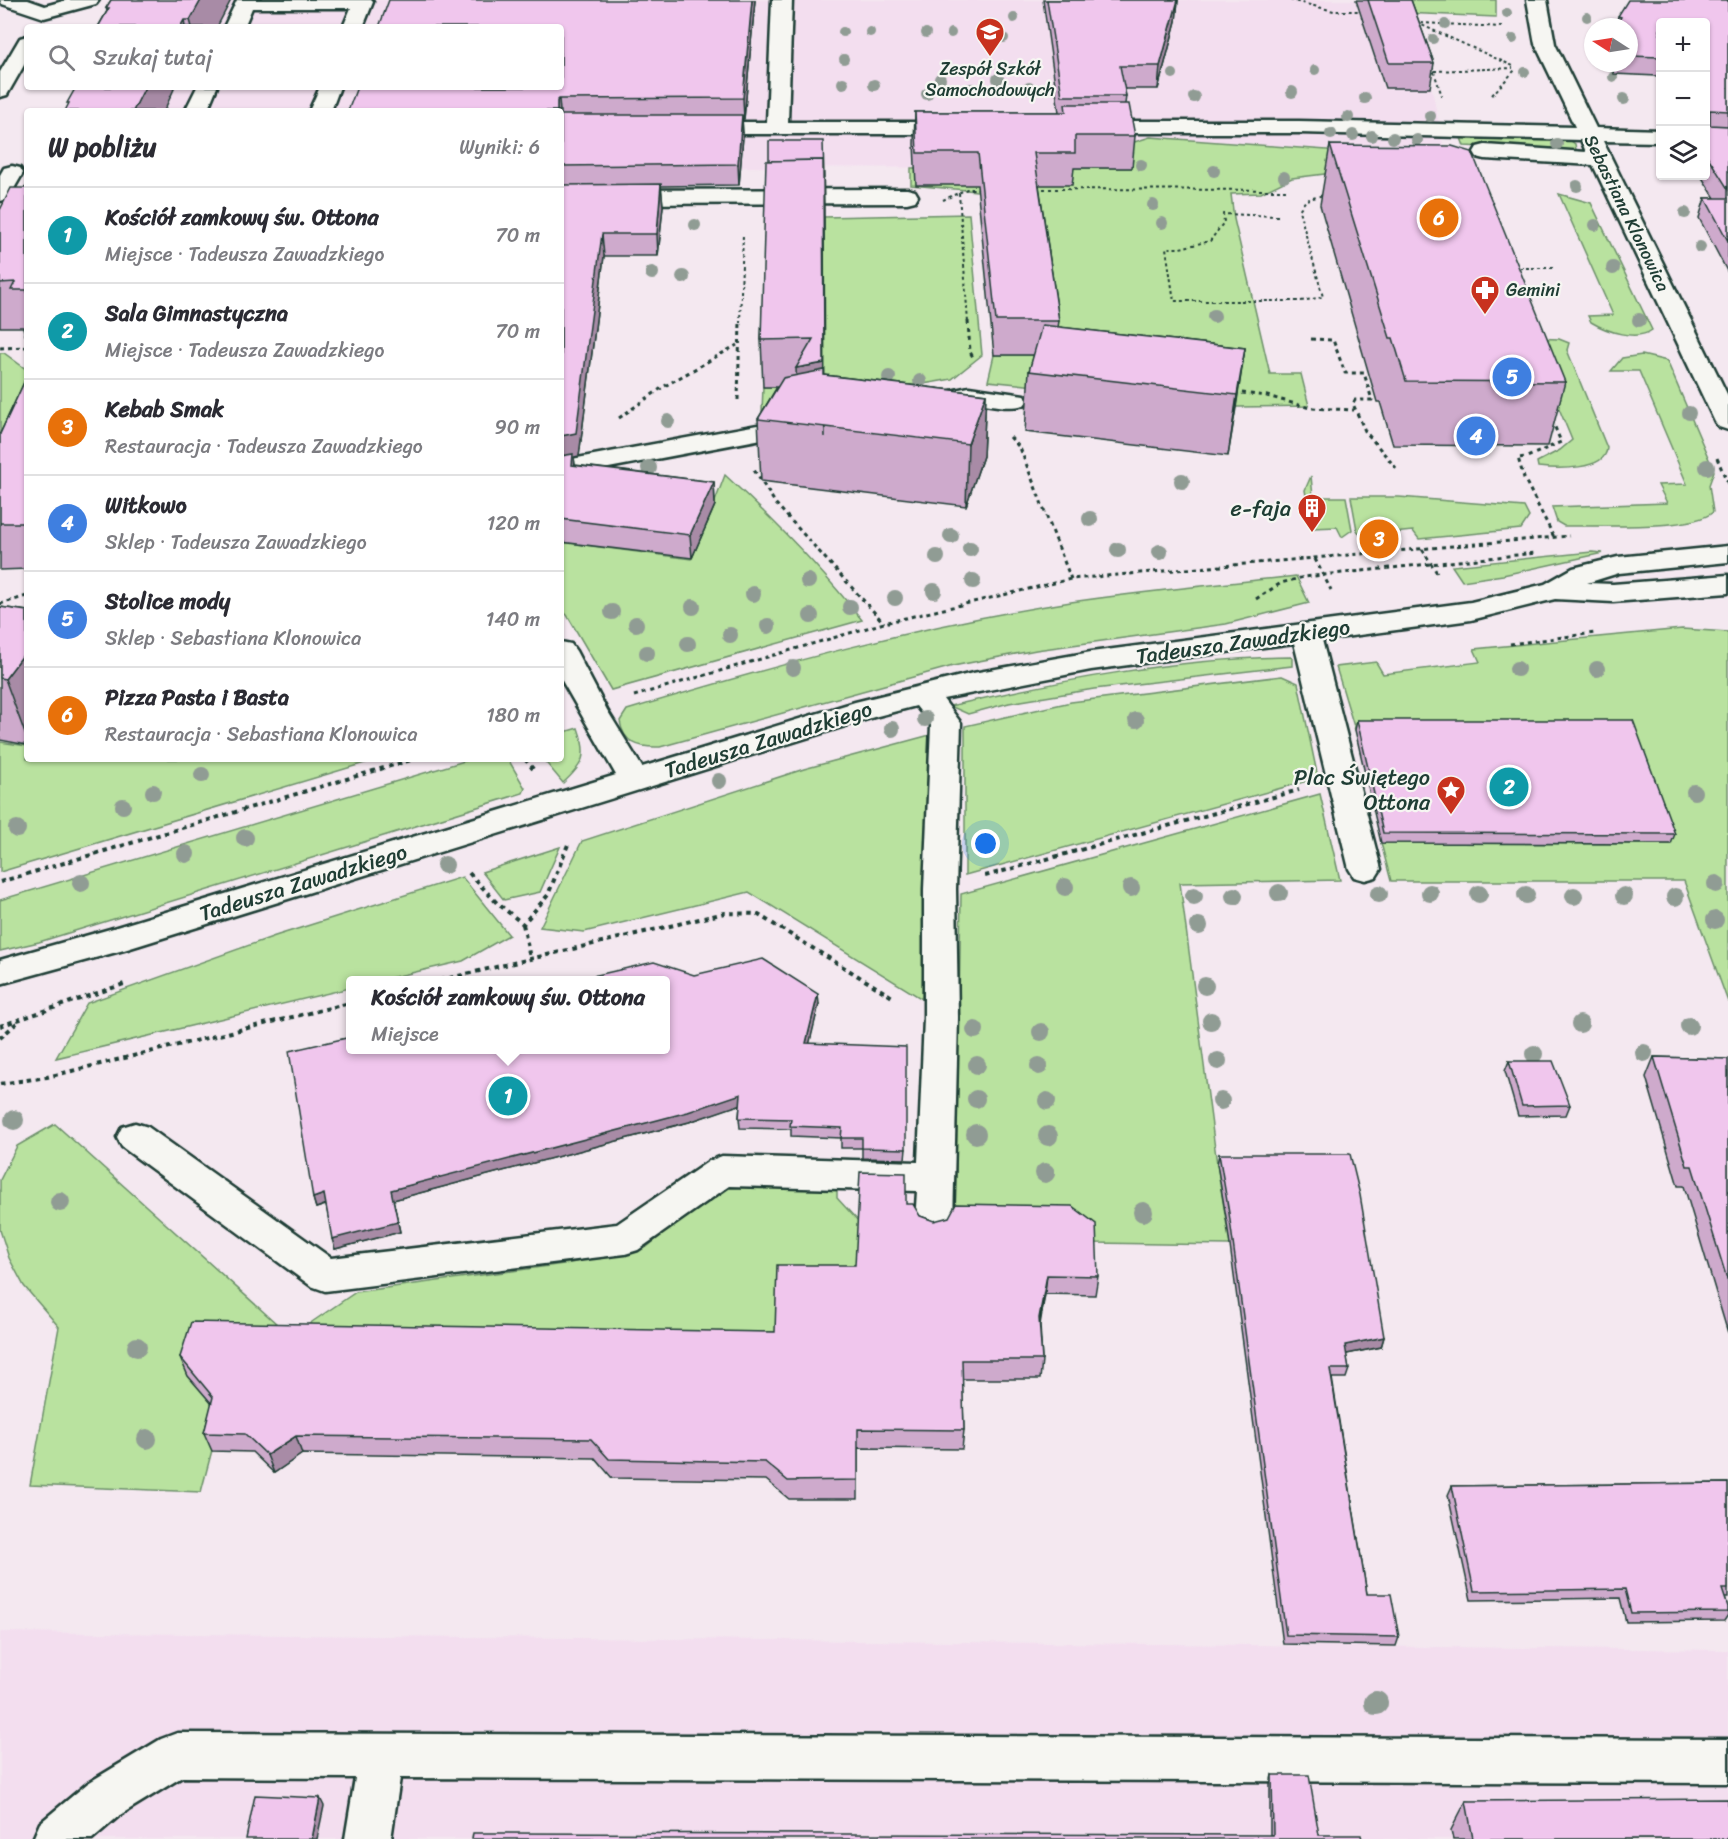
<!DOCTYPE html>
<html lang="pl">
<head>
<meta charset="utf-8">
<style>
  :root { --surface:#fff; --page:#f7f7f7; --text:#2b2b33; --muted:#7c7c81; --line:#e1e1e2; --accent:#b45309 }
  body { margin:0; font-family:Sriracha,sans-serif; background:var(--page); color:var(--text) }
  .controls { position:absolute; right:18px; top:18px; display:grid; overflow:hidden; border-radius:6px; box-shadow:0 2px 4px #0004 }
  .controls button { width:54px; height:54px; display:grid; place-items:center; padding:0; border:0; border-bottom:2px solid var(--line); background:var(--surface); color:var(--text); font:30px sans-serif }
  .compass { position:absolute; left:1584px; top:18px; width:54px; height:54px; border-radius:50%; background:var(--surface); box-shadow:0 2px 4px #0004; rotate:282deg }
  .you { position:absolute; left:986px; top:844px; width:21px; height:21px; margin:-15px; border:4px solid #fff; border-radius:50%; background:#1a73e8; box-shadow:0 0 0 9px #1a73e833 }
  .badge { display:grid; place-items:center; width:39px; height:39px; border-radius:50%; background:var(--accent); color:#fff; font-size:20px; font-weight:700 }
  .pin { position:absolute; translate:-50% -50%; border:3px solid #fff; box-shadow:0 2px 6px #0006 }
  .popup { position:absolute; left:346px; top:976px; width:324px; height:78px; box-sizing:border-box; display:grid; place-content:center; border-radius:6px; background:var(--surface); filter:drop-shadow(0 2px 4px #0005); font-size:20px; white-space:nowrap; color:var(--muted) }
  .popup b { font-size:22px; color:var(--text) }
  .popup::after { content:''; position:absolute; left:50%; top:100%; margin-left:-12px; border:12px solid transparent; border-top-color:var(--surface) }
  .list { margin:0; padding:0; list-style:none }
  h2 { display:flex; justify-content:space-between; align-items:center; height:78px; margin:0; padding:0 24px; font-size:26px }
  h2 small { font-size:20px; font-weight:400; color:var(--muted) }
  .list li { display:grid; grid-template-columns:39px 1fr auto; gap:18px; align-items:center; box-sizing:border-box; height:96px; padding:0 24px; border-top:2px solid var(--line) }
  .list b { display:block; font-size:22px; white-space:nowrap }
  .list p { margin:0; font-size:20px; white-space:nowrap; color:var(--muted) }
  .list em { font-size:20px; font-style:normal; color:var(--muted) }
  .icon { flex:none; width:33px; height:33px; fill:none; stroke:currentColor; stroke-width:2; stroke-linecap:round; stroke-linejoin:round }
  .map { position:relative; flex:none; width:1728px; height:1839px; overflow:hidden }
  .search { position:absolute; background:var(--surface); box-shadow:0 2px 4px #0004; left:24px; top:24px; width:540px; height:66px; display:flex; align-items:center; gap:15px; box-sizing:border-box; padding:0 21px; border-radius:6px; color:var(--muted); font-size:22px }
  .panel { position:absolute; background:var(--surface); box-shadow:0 2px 4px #0004; left:24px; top:108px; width:540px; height:654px; border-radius:6px }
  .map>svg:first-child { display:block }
  .built { fill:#f3deef }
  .green { fill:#b9e29f; stroke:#6c906a; stroke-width:1.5 }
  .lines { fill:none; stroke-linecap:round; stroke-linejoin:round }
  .minor-casing { stroke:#1f3d34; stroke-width:5 }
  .path-far2 { stroke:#1f3d34; stroke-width:2; stroke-dasharray:3 3; stroke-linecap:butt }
  .path-far1 { stroke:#1f3d34; stroke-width:3; stroke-dasharray:4 4; stroke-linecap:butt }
  .path { stroke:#1f3d34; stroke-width:4; stroke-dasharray:4.5 4.5; stroke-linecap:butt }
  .minor { fill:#f6f6f2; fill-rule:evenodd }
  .tree { fill:#909c94 }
  .wall { fill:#ceaacc; stroke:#1f3d34; stroke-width:1.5 }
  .shaded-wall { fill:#a88ba6; stroke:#1f3d34; stroke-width:1.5 }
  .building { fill:#f0c6ed; stroke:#1f3d34; stroke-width:1.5 }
  .labels { text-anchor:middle; stroke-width:4.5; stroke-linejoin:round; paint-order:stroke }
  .far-poi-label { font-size:18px; fill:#1f3d34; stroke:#f6f6f2 }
  .far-street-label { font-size:18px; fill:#1f3d34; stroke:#f6f6f2 }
  .poi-label { font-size:22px; fill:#1f3d34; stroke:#f6f6f2; text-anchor:end }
  .street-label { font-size:22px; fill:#1f3d34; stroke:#f6f6f2 }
</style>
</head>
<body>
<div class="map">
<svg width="1728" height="1839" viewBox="0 0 1728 1839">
  <rect width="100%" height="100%" fill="#f4e8f0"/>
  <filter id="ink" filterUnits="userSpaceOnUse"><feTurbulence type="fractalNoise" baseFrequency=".0167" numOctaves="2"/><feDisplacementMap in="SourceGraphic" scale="12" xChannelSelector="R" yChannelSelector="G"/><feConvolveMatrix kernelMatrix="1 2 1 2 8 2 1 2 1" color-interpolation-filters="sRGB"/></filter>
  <g filter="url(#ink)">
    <g class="built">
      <path d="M123,0H1390L1403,13L1432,89L1444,149L1132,168L561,167V111H68L80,87H561V27H110Z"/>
      <path d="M0,1632L1728,1650V1839H0Z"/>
    </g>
    <g class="green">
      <path d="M1390,0H1496V17L1403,13Z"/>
      <path d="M1460,135L1568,139L1575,144L1576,150L1567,151L1464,146Z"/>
      <path d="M1150,137L1448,159L1292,178L1261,193L1231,194L1234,219L1270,374H1301L1309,406L1237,407L988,381L994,355H1056L1033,191H977L911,185V168H1132L1128,144Z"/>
      <path d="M1559,194L1591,203L1652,330C1636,342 1606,331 1591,322L1588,316L1613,315Z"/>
      <path d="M969,214L982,355L952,379L762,412L763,387L824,386V217Z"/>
      <path d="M1530,338L1559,339L1569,343L1567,350L1607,448C1606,471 1556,469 1538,467L1537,462L1560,450L1572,440Z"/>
      <path d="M0,353H4L27,370V411L0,466Z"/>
      <path d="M1642,355L1667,361L1714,471L1709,485L1713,512C1692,531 1595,525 1564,526L1557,522L1552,507L1667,503L1658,485L1687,484L1639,371H1611L1622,358Z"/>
      <path d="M725,475C774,520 821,568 862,620L611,690L567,615L561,610V542L691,559L702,535L701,528H705Z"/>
      <path d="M1311,476L1313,497H1346L1352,530L1342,537L1337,527L1312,528L1305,490Z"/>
      <path d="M1351,497H1399L1524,507L1529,517L1521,529L1419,539L1413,531L1361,536L1357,530Z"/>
      <path d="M1592,552L1603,553L1503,575L1462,581L1452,566Z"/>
      <path d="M1296,576L1309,603L1226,624L1036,650L953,666L660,747C639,748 623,743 620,721L627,710C773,666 920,625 1071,602C1146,591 1221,584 1296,576Z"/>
      <path d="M1682,629L1728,632V1002L1684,881H1391L1381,843L1671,844L1355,730L1336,667L1376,662L1383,674L1480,662L1474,649Z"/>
      <path d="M1292,657V666L1094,689L1009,703L968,714L950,706C1062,680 1177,658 1292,657Z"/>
      <path d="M1282,676L1298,683L1318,778L965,875V726L1071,702Z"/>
      <path d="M578,728C588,756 584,764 563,783L543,759H561V733Z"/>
      <path d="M930,735L922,999L749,892L584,932L540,927L582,841L804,769Z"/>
      <path d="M0,742L27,746V759H378L0,872Z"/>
      <path d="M471,759H508L525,788L523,793L39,942L0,951V900Z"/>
      <path d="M1320,794L1340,880L1180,883L1217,1164L1230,1245L1093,1243L955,1223L961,894Z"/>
      <path d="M560,847L540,892L504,900L482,872Z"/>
      <path d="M462,877L509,935L463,961L381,980H350V988L56,1058L87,1003L275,936Z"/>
      <path d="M55,1124L297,1342L221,1416L201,1492L30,1485L59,1327L24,1286L9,1258L0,1230V1180L17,1146Z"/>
      <path d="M731,1178L837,1183V1198L859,1222L856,1268L776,1351L306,1326L356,1292L571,1263L648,1246Z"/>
    </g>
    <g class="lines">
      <g class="minor-casing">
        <g id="minor">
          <path d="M0,0H28L45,6L67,0H99L96,4L44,18L2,4Z"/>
          <path d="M237,0H371L373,2L363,27H343L351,8H252L244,27H224Z"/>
          <path d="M772,0H792L788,122H960L968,123L971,128L968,133L960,134H696L688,133L685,128L688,123L696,122H767Z"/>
          <path d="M1527,0H1547L1555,44L1596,128L1660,130V142L1603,141L1728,396V430L1719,427L1715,422L1593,165L1485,159L1477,157L1474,152L1477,147L1485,145L1586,152L1581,140L1299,133H1089L1081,132L1078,127L1081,122L1089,121H1299L1575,127L1535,44Z"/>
          <path d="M27,36V60L7,95L0,97V72L20,38Z"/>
          <path d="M197,87H217L207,111H185Z"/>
          <path d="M320,87H340L331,111H309Z"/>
          <path d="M12,166L20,168L23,173L8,199L0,201V175L4,168Z"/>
          <path d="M907,189L915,191L918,196L915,201L907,203L561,204V190Z"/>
          <path d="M969,387L1024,395L1028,400L1024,405C1006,410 989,403 971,403C957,403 946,409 932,405L928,400L932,395Z"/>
          <path d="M801,417L810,420L814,425L810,430L561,477V461Z"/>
          <path d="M1728,546V562L1619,573L1587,583L1613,584L1728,575V593L1613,602L1555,599L1471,620L1322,640L1381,869L1376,877L1365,880L1354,877L1349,869L1294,643L1091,670L943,699L961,723L956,889L958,1018L953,1223L947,1234L934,1238L921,1234L915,1223L917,1191L729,1186L638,1250L625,1254L325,1291L311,1286L122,1147L117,1137L122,1127L135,1123L148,1127L331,1258L617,1224L709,1161L722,1156L918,1162L924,1018V889L931,725L916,706L874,717L124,950L0,984V960L110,929L616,775L561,679V642L571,644L576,651L607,710L642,767L855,702L973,673L1091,652L1471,602L1545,584L1573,568L1618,557Z"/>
          <path d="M177,1733L1728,1739V1783L400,1778L391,1839H345L355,1778L182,1777L120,1815L92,1839H33L40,1823L88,1783L161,1739Z"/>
        </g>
      </g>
      <g class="path-far2">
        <path d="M1290,0L1334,11H1363"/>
        <path d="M1417,23L1513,66"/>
        <path d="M1421,23L1503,27"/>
        <path d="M1432,66L1442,96"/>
        <path d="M1434,71L1513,68"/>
        <path d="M1492,95L1515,70"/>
        <path d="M1037,189L1288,190"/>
        <path d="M959,193L968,323"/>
        <path d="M943,200L967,189H981"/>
        <path d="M1278,216L1223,214L1224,222L1210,241L1180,248H1166L1174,301H1301L1323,297L1299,210L1306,200L1327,194"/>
        <path d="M1514,268H1553"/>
        <path d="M740,323L743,234"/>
      </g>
      <g class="path-far1">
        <path d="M968,321L970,352L973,357"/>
        <path d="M1311,339L1333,340L1345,373H1364L1372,400H1355L1353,404L1365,431L1396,468"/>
        <path d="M0,348L27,347"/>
        <path d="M1234,392L1267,396L1310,408L1354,410"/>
        <path d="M738,400L740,321"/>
        <path d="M619,418L663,387L737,345"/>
        <path d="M1552,420L1561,442L1527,457L1518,458L1524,478L1554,537"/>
        <path d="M1010,437L1020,448L1071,579"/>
        <path d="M1717,458L1728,484"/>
        <path d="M754,470L776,504L884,623"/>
        <path d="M1422,549L1439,576"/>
        <path d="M1315,559L1331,590"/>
        <path d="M1256,599L1281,583L1304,577L1536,553"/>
        <path d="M0,604L27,596"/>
        <path d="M1510,644L1595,633"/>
        <path d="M634,696L884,623L1071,579L1569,536"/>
      </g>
      <g class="path">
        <path d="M525,759L533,769"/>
        <path d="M469,873L497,903L523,924L548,895L569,842"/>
        <path d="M985,876L1299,790"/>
        <path d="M0,882L414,759"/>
        <path d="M523,924L530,958"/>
        <path d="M441,980L725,913L757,914L894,998"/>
        <path d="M0,1026L124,984"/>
        <path d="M0,1038L18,1022"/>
        <path d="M0,1084L47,1077L350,1003"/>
      </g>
      <use href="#minor" class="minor"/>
    </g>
    <g class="tree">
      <circle cx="1507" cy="13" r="5"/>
      <circle cx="1587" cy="17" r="5"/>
      <circle cx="1014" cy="18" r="5"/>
      <circle cx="1445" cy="24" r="5"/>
      <circle cx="843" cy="32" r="5"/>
      <circle cx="870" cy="32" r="5"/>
      <circle cx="926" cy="33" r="5"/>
      <circle cx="951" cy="33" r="5"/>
      <circle cx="981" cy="34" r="5"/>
      <circle cx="1004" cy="38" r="5"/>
      <circle cx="1433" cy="39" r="5"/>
      <circle cx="1513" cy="39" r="5"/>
      <circle cx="844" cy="59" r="5"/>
      <circle cx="1315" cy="70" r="5"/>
      <circle cx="1525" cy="72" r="5"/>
      <circle cx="1173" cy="74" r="5"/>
      <circle cx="1613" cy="77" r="5"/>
      <circle cx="940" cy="79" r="6"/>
      <circle cx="998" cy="79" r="6"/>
      <circle cx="843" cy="83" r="6"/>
      <circle cx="874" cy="85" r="6"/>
      <circle cx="1029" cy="88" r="6"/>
      <circle cx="971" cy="89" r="6"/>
      <circle cx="1292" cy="92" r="6"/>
      <circle cx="927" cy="94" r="6"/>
      <circle cx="1194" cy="97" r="6"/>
      <circle cx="1365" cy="98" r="6"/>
      <circle cx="1624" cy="99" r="6"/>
      <circle cx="1430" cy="116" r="6"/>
      <circle cx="1348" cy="117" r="6"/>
      <circle cx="1331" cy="134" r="6"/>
      <circle cx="1353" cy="135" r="6"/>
      <circle cx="1372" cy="136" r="6"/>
      <circle cx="1393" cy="138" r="6"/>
      <circle cx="1417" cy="140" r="6"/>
      <circle cx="1557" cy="144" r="6"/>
      <circle cx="1141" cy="165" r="6"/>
      <circle cx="1214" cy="171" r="6"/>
      <circle cx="1284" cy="177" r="6"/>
      <circle cx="1577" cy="186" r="6"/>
      <circle cx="1153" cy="205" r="6"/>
      <circle cx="1685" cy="213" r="6"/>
      <circle cx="1162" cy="223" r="6"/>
      <circle cx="695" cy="225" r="6"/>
      <circle cx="1595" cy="225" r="6"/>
      <circle cx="1700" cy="247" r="6"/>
      <circle cx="1613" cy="268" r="7"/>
      <circle cx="652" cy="273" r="7"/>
      <circle cx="683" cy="277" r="7"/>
      <circle cx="1214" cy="316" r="7"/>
      <circle cx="1639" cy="320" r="7"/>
      <circle cx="889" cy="377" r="7"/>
      <circle cx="920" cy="381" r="7"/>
      <circle cx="1689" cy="413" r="7"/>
      <circle cx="668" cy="421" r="7"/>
      <circle cx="1707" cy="467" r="8"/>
      <circle cx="649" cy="468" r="8"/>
      <circle cx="1182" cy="481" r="8"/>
      <circle cx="1090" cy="519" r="8"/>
      <circle cx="951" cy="536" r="8"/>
      <circle cx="970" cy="549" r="8"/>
      <circle cx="1118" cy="550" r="8"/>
      <circle cx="1160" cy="552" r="8"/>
      <circle cx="937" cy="557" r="8"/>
      <circle cx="808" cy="581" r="8"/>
      <circle cx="973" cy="581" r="8"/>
      <circle cx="934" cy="591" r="8"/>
      <circle cx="753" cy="594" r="8"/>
      <circle cx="895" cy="598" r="8"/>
      <circle cx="693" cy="607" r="8"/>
      <circle cx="850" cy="607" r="8"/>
      <circle cx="612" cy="612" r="8"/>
      <circle cx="811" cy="616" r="8"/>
      <circle cx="636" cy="624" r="8"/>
      <circle cx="768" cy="626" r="8"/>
      <circle cx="730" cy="635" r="8"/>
      <circle cx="688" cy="644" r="8"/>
      <circle cx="647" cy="653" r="8"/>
      <circle cx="793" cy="668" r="8"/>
      <circle cx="1517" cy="669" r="8"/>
      <circle cx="1597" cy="669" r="8"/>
      <circle cx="925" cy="719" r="8"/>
      <circle cx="1136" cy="720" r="8"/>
      <circle cx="892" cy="729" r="8"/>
      <circle cx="202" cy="775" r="8"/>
      <circle cx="719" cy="781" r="8"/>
      <circle cx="153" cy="792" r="8"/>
      <circle cx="1694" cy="792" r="8"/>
      <circle cx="123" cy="806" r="8"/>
      <circle cx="17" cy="829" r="9"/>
      <circle cx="245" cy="838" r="9"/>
      <circle cx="186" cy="854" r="9"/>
      <circle cx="445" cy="865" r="9"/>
      <circle cx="81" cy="883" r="9"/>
      <circle cx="1716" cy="884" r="9"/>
      <circle cx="1065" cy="887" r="9"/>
      <circle cx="1131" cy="888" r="9"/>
      <circle cx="1279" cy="893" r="9"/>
      <circle cx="1430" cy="893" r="9"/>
      <circle cx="1379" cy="894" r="9"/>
      <circle cx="1479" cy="894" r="9"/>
      <circle cx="1526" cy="895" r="9"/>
      <circle cx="1194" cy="896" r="9"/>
      <circle cx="1234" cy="896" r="9"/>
      <circle cx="1574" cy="896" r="9"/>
      <circle cx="1624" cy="896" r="9"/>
      <circle cx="1675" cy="897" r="9"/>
      <circle cx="1715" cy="920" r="9"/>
      <circle cx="1199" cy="926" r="9"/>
      <circle cx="1205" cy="986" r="9"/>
      <circle cx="1211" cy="1021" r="9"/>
      <circle cx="1580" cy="1024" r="9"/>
      <circle cx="1689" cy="1026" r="9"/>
      <circle cx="975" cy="1030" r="9"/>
      <circle cx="1041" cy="1032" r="9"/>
      <circle cx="1644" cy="1053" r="9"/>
      <circle cx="1534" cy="1054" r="9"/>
      <circle cx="1218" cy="1061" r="9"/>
      <circle cx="977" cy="1065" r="9"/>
      <circle cx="1039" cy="1066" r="9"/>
      <circle cx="976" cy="1099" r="9"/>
      <circle cx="1047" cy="1101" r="9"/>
      <circle cx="1221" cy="1101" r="9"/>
      <circle cx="14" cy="1120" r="10"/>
      <circle cx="976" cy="1134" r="10"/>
      <circle cx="1048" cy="1136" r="10"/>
      <circle cx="1045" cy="1173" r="10"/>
      <circle cx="60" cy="1202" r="10"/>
      <circle cx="1143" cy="1212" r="10"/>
      <circle cx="137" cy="1347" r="10"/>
      <circle cx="147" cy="1439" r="10"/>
      <circle cx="1376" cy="1703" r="12"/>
    </g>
    <g class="wall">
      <path d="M111,0L217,27H98L107,11L106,8Z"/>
      <path d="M755,0L744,119H742L743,136L739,185L661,186L663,206L658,256H604L579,456L574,457L575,465L714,482L715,505L692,558L561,542V111H348Z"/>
      <path d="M1043,0H1178L1176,21L1158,89H1124L1126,96L1125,104L1135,136L1132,168H1074L1072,185H1039L1059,321L1058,327L1245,348L1228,456L1025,432L1029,371L1034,355H994L977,185H916L914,144L915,112H1059Z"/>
      <path d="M1356,0H1411L1434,63L1430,88H1385Z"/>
      <path d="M1728,0V273L1699,218L1705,198H1715L1701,176H1706V22H1660V85L1657,76L1614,74L1610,63H1629V27L1616,26L1618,16Z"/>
      <path d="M1330,145L1565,382L1548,446L1393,445L1380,402H1377L1320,205Z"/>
      <path d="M769,161L824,375L986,394L983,456L966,506L761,481L758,419L777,387H763L761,340Z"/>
      <path d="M27,186V335H25L23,327H0V210Z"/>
      <path d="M27,376V569L0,570V434Z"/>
      <path d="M0,607L27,611V745L0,740Z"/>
      <path d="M1357,720L1675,834L1671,844L1381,843L1355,730Z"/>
      <path d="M694,975L819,1004L809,1043L906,1149L905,1159L862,1158V1148H841V1138L791,1136V1129L740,1128L739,1118L740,1104L689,1122L393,1200L400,1232L335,1249L326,1205L316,1208L313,1198L351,1037Z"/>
      <path d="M1654,1057L1728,1059V1333L1684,1186H1678L1646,1077Z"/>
      <path d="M1509,1061L1570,1105L1566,1115L1518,1116L1505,1071Z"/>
      <path d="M1219,1154L1384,1337L1381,1347L1346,1354L1349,1369L1346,1378H1332L1367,1594L1399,1637L1396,1646L1283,1644L1227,1223L1217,1164Z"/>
      <path d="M906,1204L920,1216L1098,1276L1095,1295L1045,1294L1040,1325L1042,1360L1040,1379H962L964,1430L962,1449L858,1448V1499H789L766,1480L612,1478L595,1458L302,1454L274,1473L252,1452L212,1451L204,1433L212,1404L188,1376L180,1357L775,1332L855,1265Z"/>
      <path d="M1728,1483V1598H1725L1728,1607V1615L1724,1621L1626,1622L1620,1598L1471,1600L1448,1495L1452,1486Z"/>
      <path d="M1272,1775L1319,1835H1270V1784Z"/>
      <path d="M1466,1801L1728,1839H1453L1451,1830Z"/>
    </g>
    <g class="shaded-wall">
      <path d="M201,0H231L217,27H192L190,20Z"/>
      <path d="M752,0H755L744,119L743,98Z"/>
      <path d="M1178,0L1176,21L1158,89L1160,66Z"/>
      <path d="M184,20L185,27H180Z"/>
      <path d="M145,87H174V89L164,111H133Z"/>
      <path d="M559,99L560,111H557V101Z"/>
      <path d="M742,115L743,136L739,185L738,164Z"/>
      <path d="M823,160L824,205L825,437L824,411L798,416L796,368L824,363Z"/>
      <path d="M661,184L663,206L658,256L657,234Z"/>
      <path d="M602,234L604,256L579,456L574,457L576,477L561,459V436Z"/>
      <path d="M1245,348L1236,408L1228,456L1237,395Z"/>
      <path d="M986,394L983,456L966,506L968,444Z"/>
      <path d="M714,482L715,505L692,558L690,535Z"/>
      <path d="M27,650V739L5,679Z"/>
      <path d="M818,994L819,1004L807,1054L806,1043Z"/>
      <path d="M741,1094L742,1104L689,1122L393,1200L400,1232L335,1249L332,1239L391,1190Z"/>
      <path d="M324,1194L327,1204L316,1208L313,1198Z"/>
      <path d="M1047,1275L1045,1294L1037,1337L1039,1318Z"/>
      <path d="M1384,1337L1381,1347L1342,1355L1345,1345Z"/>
      <path d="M296,1436L302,1454L274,1473L267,1455Z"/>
      <path d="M320,1798L324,1806L317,1839H312Z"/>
    </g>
    <g class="building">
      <path d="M111,0H201L190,20H184L180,27H98L109,8H106Z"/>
      <path d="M389,0H752L743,98L559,99L557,101V111H348L357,87H561V27H379Z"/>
      <path d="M1047,0H1178L1160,66H1120L1126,96H1062Z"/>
      <path d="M1368,0H1411L1434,63H1389Z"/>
      <path d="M1628,0H1728V111L1710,110V125L1728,126V189L1706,154V22H1660V57L1629,56V27H1615L1621,17L1618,16Z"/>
      <path d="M76,87H145L133,111H65L69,103H67Z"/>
      <path d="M1065,104H1129L1135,136H1075V153H1034L1059,321H996L978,153H917L915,112H1066Z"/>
      <path d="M561,115H742L738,164L561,166Z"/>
      <path d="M769,141H823L824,178L823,160L769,161Z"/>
      <path d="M1330,145L1452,146L1472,152L1565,382L1406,381L1393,338H1390Z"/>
      <path d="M823,160L824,363L796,368L813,339L761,340L766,161Z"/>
      <path d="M661,184L657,234H602L576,433L561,436V185Z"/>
      <path d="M27,186V290H11L15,282L0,283V210L11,188H26Z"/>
      <path d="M1705,198H1728V241Z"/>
      <path d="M1042,325L1245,348L1237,395L1029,371Z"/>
      <path d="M824,370V375L986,394L968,444L758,419L783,378Z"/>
      <path d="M27,376V521L26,523H0V434Z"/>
      <path d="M573,454L572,465L714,482L690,535L561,519V456Z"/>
      <path d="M0,607L27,611V650L5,679L0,678Z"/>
      <path d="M1357,720H1633L1675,834L1383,833Z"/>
      <path d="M763,959L818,994L806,1043L906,1047V1149L862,1148V1138H841L842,1128L790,1126L791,1119L739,1118L741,1094L688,1112L391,1190L398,1222L332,1239L324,1194L313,1198L289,1051L351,1037V1050H666V981H571L654,962L694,975Z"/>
      <path d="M1654,1057L1728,1059V1282L1692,1166H1687Z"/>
      <path d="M1509,1061H1553L1570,1105L1522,1106Z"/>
      <path d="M1219,1154H1350L1360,1195L1384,1337L1345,1345L1349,1369H1330L1367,1594H1391L1399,1637L1286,1635L1229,1213Z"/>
      <path d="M860,1172L906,1173V1204H913L920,1216L934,1221L949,1217L956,1204L1072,1206L1096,1224L1098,1276L1047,1275L1039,1318L1042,1360H962L964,1430L858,1429V1480L788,1481L765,1462L609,1459L591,1439L296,1436L267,1455L245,1434L204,1433L213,1397L180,1357L191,1322L775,1332L777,1265H855Z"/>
      <path d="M1728,1483V1589H1722L1728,1607V1612L1631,1613L1625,1589L1474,1591L1452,1486Z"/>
      <path d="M1272,1775H1309L1319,1835H1361L1362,1839H472L473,1833L1273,1835Z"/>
      <path d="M255,1795L320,1798L312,1839H246Z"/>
      <path d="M1728,1799V1839H1473L1466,1801Z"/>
    </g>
  </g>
  <defs>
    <g id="school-pin" transform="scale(1.5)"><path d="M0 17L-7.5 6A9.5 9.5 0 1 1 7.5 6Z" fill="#c8321e" stroke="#f6f6f2"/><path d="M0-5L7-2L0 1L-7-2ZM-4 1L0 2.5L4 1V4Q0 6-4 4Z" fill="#fff"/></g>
    <g id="pharmacy-pin" transform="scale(1.5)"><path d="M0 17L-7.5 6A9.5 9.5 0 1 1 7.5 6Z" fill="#c8321e" stroke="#f6f6f2"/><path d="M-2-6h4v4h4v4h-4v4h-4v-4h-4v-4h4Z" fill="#fff"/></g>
    <g id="building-pin" transform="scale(1.5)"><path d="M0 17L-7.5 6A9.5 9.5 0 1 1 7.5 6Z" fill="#c8321e" stroke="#f6f6f2"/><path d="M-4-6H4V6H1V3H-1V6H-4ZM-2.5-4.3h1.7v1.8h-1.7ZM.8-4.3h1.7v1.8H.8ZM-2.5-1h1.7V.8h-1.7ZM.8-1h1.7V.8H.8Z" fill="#fff"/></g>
    <g id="sight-pin" transform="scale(1.5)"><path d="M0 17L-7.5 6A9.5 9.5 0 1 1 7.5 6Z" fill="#c8321e" stroke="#f6f6f2"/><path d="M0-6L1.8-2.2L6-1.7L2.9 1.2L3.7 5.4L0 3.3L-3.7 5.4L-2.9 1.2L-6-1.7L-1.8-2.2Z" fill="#fff"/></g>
  </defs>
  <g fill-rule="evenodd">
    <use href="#school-pin" x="990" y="32"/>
    <use href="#pharmacy-pin" x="1485" y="290"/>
    <use href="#building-pin" x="1312" y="508"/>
    <use href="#sight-pin" x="1451" y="790"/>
  </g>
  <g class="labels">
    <g class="far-poi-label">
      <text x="990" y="75">Zespół Szkół<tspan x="990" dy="21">Samochodowych</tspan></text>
      <text x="1506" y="296" text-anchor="start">Gemini</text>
    </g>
    <g class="far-street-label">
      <text transform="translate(1627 213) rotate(64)" y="6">Sebastiana Klonowica</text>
    </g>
    <g class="poi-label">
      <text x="1291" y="516">e-faja</text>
      <text x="1430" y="785">Plac Świętego<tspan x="1430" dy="25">Ottona</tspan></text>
    </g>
    <g class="street-label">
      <text transform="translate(1243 641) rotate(-8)" y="8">Tadeusza Zawadzkiego</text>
      <text transform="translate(768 739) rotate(-17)" y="8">Tadeusza Zawadzkiego</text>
      <text transform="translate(303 882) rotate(-17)" y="8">Tadeusza Zawadzkiego</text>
    </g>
  </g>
</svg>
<div class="controls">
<button>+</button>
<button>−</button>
<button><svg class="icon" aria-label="layers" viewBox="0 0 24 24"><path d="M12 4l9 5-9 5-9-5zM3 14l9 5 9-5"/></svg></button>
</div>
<svg class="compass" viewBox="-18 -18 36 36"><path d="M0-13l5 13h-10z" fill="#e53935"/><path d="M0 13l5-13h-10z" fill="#7c7c81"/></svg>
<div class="you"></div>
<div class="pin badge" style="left:508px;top:1096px;background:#0f9aa8">1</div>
<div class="popup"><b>Kościół zamkowy św. Ottona</b>Miejsce</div>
<div class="pin badge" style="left:1509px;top:787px;background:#0f9aa8">2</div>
<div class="pin badge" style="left:1379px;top:539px;background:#e8710a">3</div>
<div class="pin badge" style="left:1476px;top:436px;background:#3f7fe0">4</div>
<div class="pin badge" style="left:1512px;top:377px;background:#3f7fe0">5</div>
<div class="pin badge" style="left:1439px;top:218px;background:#e8710a">6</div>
<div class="search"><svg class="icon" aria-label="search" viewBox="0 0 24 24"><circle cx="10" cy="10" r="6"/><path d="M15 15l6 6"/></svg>Szukaj tutaj</div>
<section class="panel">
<h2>W pobliżu<small>Wyniki: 6</small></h2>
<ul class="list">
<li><span class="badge" style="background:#0f9aa8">1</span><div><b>Kościół zamkowy św. Ottona</b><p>Miejsce · Tadeusza Zawadzkiego</p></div><em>70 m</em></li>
<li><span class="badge" style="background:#0f9aa8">2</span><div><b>Sala Gimnastyczna</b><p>Miejsce · Tadeusza Zawadzkiego</p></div><em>70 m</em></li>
<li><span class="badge" style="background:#e8710a">3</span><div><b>Kebab Smak</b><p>Restauracja · Tadeusza Zawadzkiego</p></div><em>90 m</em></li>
<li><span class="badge" style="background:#3f7fe0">4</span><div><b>Witkowo</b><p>Sklep · Tadeusza Zawadzkiego</p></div><em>120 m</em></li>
<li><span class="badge" style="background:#3f7fe0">5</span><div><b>Stolice mody</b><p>Sklep · Sebastiana Klonowica</p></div><em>140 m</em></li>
<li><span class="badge" style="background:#e8710a">6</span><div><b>Pizza Pasta i Basta</b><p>Restauracja · Sebastiana Klonowica</p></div><em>180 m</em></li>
</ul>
</section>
</div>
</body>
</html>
